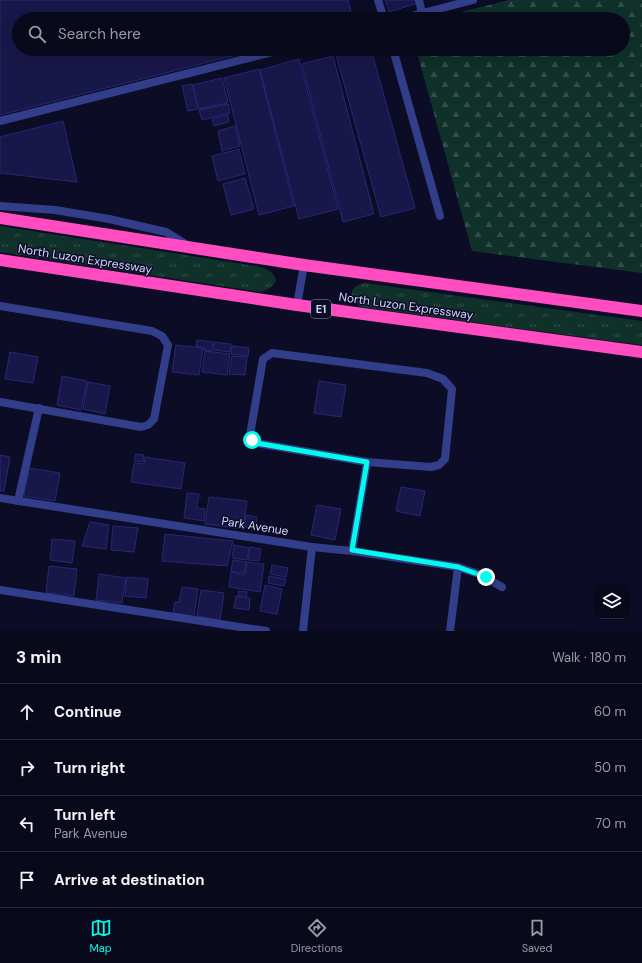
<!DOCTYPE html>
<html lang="en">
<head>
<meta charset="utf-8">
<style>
  :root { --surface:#09091c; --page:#171729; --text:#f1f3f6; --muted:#999aa3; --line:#292a3b; --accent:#00fcea }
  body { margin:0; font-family:"DM Sans",sans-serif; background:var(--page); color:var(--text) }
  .controls { position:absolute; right:12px; bottom:12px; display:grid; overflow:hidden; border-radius:8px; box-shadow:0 4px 16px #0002 }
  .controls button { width:36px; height:36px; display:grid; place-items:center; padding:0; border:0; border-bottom:1px solid var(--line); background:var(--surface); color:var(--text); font:20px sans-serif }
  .stop { position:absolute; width:12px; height:12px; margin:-9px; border:3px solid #00fcea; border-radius:50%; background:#fff }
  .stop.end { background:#00fcea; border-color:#fff; box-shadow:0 1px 4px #0008 }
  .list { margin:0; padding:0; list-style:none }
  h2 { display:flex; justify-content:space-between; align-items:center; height:52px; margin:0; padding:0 16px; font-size:17px }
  h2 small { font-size:13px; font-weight:400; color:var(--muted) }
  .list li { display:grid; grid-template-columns:26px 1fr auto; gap:12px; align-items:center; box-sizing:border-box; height:56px; padding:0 16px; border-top:1px solid var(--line) }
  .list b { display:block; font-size:15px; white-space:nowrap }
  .list p { margin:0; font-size:13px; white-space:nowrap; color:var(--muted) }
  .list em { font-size:13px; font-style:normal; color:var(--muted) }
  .icon { flex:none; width:22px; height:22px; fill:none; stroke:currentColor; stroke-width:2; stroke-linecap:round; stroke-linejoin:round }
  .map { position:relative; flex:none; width:642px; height:631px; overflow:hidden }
  .search { position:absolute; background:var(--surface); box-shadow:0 4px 16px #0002; left:12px; right:12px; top:12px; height:44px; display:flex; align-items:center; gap:10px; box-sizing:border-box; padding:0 14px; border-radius:22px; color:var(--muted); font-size:15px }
  .sheet { height:276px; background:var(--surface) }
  nav { display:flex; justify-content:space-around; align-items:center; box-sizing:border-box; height:56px; border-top:1px solid var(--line); background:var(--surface); font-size:11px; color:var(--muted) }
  nav a { display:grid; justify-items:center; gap:2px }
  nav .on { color:var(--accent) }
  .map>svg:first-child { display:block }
  .grass { fill:url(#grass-tufts) }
  .forest { fill:url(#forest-firs) }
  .building { fill:#181749; stroke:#282677 }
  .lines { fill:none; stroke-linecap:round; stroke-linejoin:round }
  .lane { stroke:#333e8a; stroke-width:8 }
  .street { stroke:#333e8a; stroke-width:8 }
  .highway { stroke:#ff4cc1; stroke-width:12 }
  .route { stroke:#00fcea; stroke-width:5 }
  .labels { text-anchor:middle; stroke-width:3; stroke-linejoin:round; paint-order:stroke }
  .shield { fill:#0c0c26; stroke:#9698be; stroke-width:1 }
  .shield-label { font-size:11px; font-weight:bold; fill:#d1d4ff }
  .street-label { font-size:12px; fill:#d1d4ff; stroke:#0c0c26 }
</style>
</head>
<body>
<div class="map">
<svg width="642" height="631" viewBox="0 0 642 631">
  <defs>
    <pattern id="grass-tufts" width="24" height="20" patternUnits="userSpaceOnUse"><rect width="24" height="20" fill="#0f312a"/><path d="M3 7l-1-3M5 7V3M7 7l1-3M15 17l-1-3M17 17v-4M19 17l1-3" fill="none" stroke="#314e4a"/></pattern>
    <pattern id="forest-firs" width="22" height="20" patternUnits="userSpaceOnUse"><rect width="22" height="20" fill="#0f312a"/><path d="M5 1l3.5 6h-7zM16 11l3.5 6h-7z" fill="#314e4a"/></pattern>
  </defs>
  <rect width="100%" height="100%" fill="#0c0c26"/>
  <g class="grass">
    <path d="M0,226L256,266C265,268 274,271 276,281C272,287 268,290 261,292L0,252Z"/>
    <path d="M364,283L642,321V345L361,307C349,299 347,287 364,283Z"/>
  </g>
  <path class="forest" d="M509,0H642V273L472,251L416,49H623V19H433Z"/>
  <g class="building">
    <path d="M0,0H348L353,19H19V49H260L0,115Z"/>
    <path d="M385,0H417L418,3L389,12Z"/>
    <path d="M358,49H371L415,208L381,217L336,55Z"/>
    <path d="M333,56L374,214L343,222L302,64Z"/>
    <path d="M299,59L338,209L299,219L260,70Z"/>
    <path d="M259,69L294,206L259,215L224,78Z"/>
    <path d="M222,78L228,103L198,109L193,85Z"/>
    <path d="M192,84L198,109L188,111L182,86Z"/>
    <path d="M228,104L230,113L202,120L199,110Z"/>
    <path d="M228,115L229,122L214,126L212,119Z"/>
    <path d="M63,121L77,182L0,173V137Z"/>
    <path d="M235,126L240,146L222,151L218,131Z"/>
    <path d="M239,149L245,174L218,181L212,156Z"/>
    <path d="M245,178L254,209L231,215L223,184Z"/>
    <path d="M197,340L213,342L211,351L204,350L205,348L196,346Z"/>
    <path d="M214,342L231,344L230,352L213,350Z"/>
    <path d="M176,345L203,348L199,375L172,372Z"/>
    <path d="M232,346L249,348L248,356L231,354Z"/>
    <path d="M205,351L230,354L227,375L202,372Z"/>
    <path d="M10,352L38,357L33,383L5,379Z"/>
    <path d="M232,356L247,357L245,375L229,374Z"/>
    <path d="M62,376L87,381L81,410L57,405Z"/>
    <path d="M319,381L346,385L341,417L314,413Z"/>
    <path d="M88,382L110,386L105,414L83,409Z"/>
    <path d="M136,454L144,455L143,462L134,461Z"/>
    <path d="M0,455L10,457L4,491H0Z"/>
    <path d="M145,457L185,463L181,489L131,482L134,463L144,464Z"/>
    <path d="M29,468L60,473L55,501L24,496Z"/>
    <path d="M401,487L425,491L420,516L396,511Z"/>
    <path d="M187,493L199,494L197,508L205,509L204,521L184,518Z"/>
    <path d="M209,497L247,501L243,529L205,524Z"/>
    <path d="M317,505L341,509L335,540L311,535Z"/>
    <path d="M246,515L257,517L255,529L245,527Z"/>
    <path d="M90,522L109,525L106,549L82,546Z"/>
    <path d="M113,526L138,528L134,552L111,550Z"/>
    <path d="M165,534L233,541L227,566L162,561Z"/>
    <path d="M52,539L75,541L72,563L50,560Z"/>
    <path d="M234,545L249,548L247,560L232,558Z"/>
    <path d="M250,547L261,549L259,561L248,560Z"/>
    <path d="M233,560L246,562L244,573L231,571Z"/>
    <path d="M247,562L264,564L260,592L229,587L231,572L245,575Z"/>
    <path d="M272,565L288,568L286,577L270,574Z"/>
    <path d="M49,566L77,569L74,596L46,593Z"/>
    <path d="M99,574L126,578L122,603L96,600Z"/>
    <path d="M269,576L286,579L284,586L268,583Z"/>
    <path d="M127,577L148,579L146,598L125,596Z"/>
    <path d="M265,585L282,589L277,614L260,611Z"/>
    <path d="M182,587L198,589L194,616L173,613L175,602H179Z"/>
    <path d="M201,590L224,593L220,620L197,616Z"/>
    <path d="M239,591L247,592L246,600L238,599Z"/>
    <path d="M236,596L250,598L249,610L234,608Z"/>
  </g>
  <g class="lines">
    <g class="lane">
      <path d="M378,0L384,19"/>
      <path d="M419,0L422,13"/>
      <path d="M400,19L473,0"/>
      <path d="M393,49L440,216"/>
      <path d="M0,121L284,49"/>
      <path d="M0,206L55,210L109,219L166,232L187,245"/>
      <path d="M297,305L304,265"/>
    </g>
    <g class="street">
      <path d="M0,306L152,331L162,336L168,345L154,419L148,425L141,427L0,402"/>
      <path d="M272,353L427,373L443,379L452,389L445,459L439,465L431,467L367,462L256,443L250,435L263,359Z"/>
      <path d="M0,498L312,547L352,551L458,567L479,574L502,587"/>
      <path d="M18,501L39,408"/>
      <path d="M352,551L367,462"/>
      <path d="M0,590L266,631"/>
      <path d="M303,631L312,547"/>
      <path d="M450,631L458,567"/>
    </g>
    <g class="highway">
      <path d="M0,218L304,265L642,311"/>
      <path d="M0,260L297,305L642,352"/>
    </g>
  </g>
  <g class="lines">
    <path class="route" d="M252,440L256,443L367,462L352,550L458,567L486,577"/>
  </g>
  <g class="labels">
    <rect class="shield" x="311" y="300" width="20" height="18" rx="3"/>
    <g class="shield-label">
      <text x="321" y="313">E1</text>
    </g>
    <g class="street-label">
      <text transform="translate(85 259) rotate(9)" y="4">North Luzon Expressway</text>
      <text transform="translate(406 306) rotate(8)" y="4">North Luzon Expressway</text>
      <text transform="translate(255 526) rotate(9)" y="4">Park Avenue</text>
    </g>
  </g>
</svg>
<div class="controls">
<button><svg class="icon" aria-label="layers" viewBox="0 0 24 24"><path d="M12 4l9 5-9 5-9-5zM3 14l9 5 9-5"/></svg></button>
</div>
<div class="stop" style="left:252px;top:440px"></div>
<div class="stop end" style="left:486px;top:577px"></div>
<div class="search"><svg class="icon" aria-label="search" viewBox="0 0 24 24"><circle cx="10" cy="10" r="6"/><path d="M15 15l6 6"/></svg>Search here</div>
</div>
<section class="sheet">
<h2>3 min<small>Walk · 180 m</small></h2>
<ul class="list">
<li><svg class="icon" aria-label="ahead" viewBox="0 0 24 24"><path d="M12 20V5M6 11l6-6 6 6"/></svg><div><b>Continue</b></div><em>60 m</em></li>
<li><svg class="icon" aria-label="right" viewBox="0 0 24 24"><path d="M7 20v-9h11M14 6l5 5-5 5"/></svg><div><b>Turn right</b></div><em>50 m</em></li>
<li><svg class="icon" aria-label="left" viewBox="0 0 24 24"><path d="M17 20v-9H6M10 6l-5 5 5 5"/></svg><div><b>Turn left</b><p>Park Avenue</p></div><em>70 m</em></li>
<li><svg class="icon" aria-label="arrive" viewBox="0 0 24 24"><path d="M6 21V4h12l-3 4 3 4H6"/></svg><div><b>Arrive at destination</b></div></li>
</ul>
</section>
<nav>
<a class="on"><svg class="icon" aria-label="map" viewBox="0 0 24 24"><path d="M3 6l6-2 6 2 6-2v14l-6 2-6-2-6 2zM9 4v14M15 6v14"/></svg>Map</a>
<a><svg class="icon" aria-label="directions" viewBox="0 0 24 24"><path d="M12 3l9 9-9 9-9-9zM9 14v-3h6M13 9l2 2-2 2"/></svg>Directions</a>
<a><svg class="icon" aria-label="saved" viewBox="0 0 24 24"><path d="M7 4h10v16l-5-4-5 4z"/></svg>Saved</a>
</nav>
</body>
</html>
